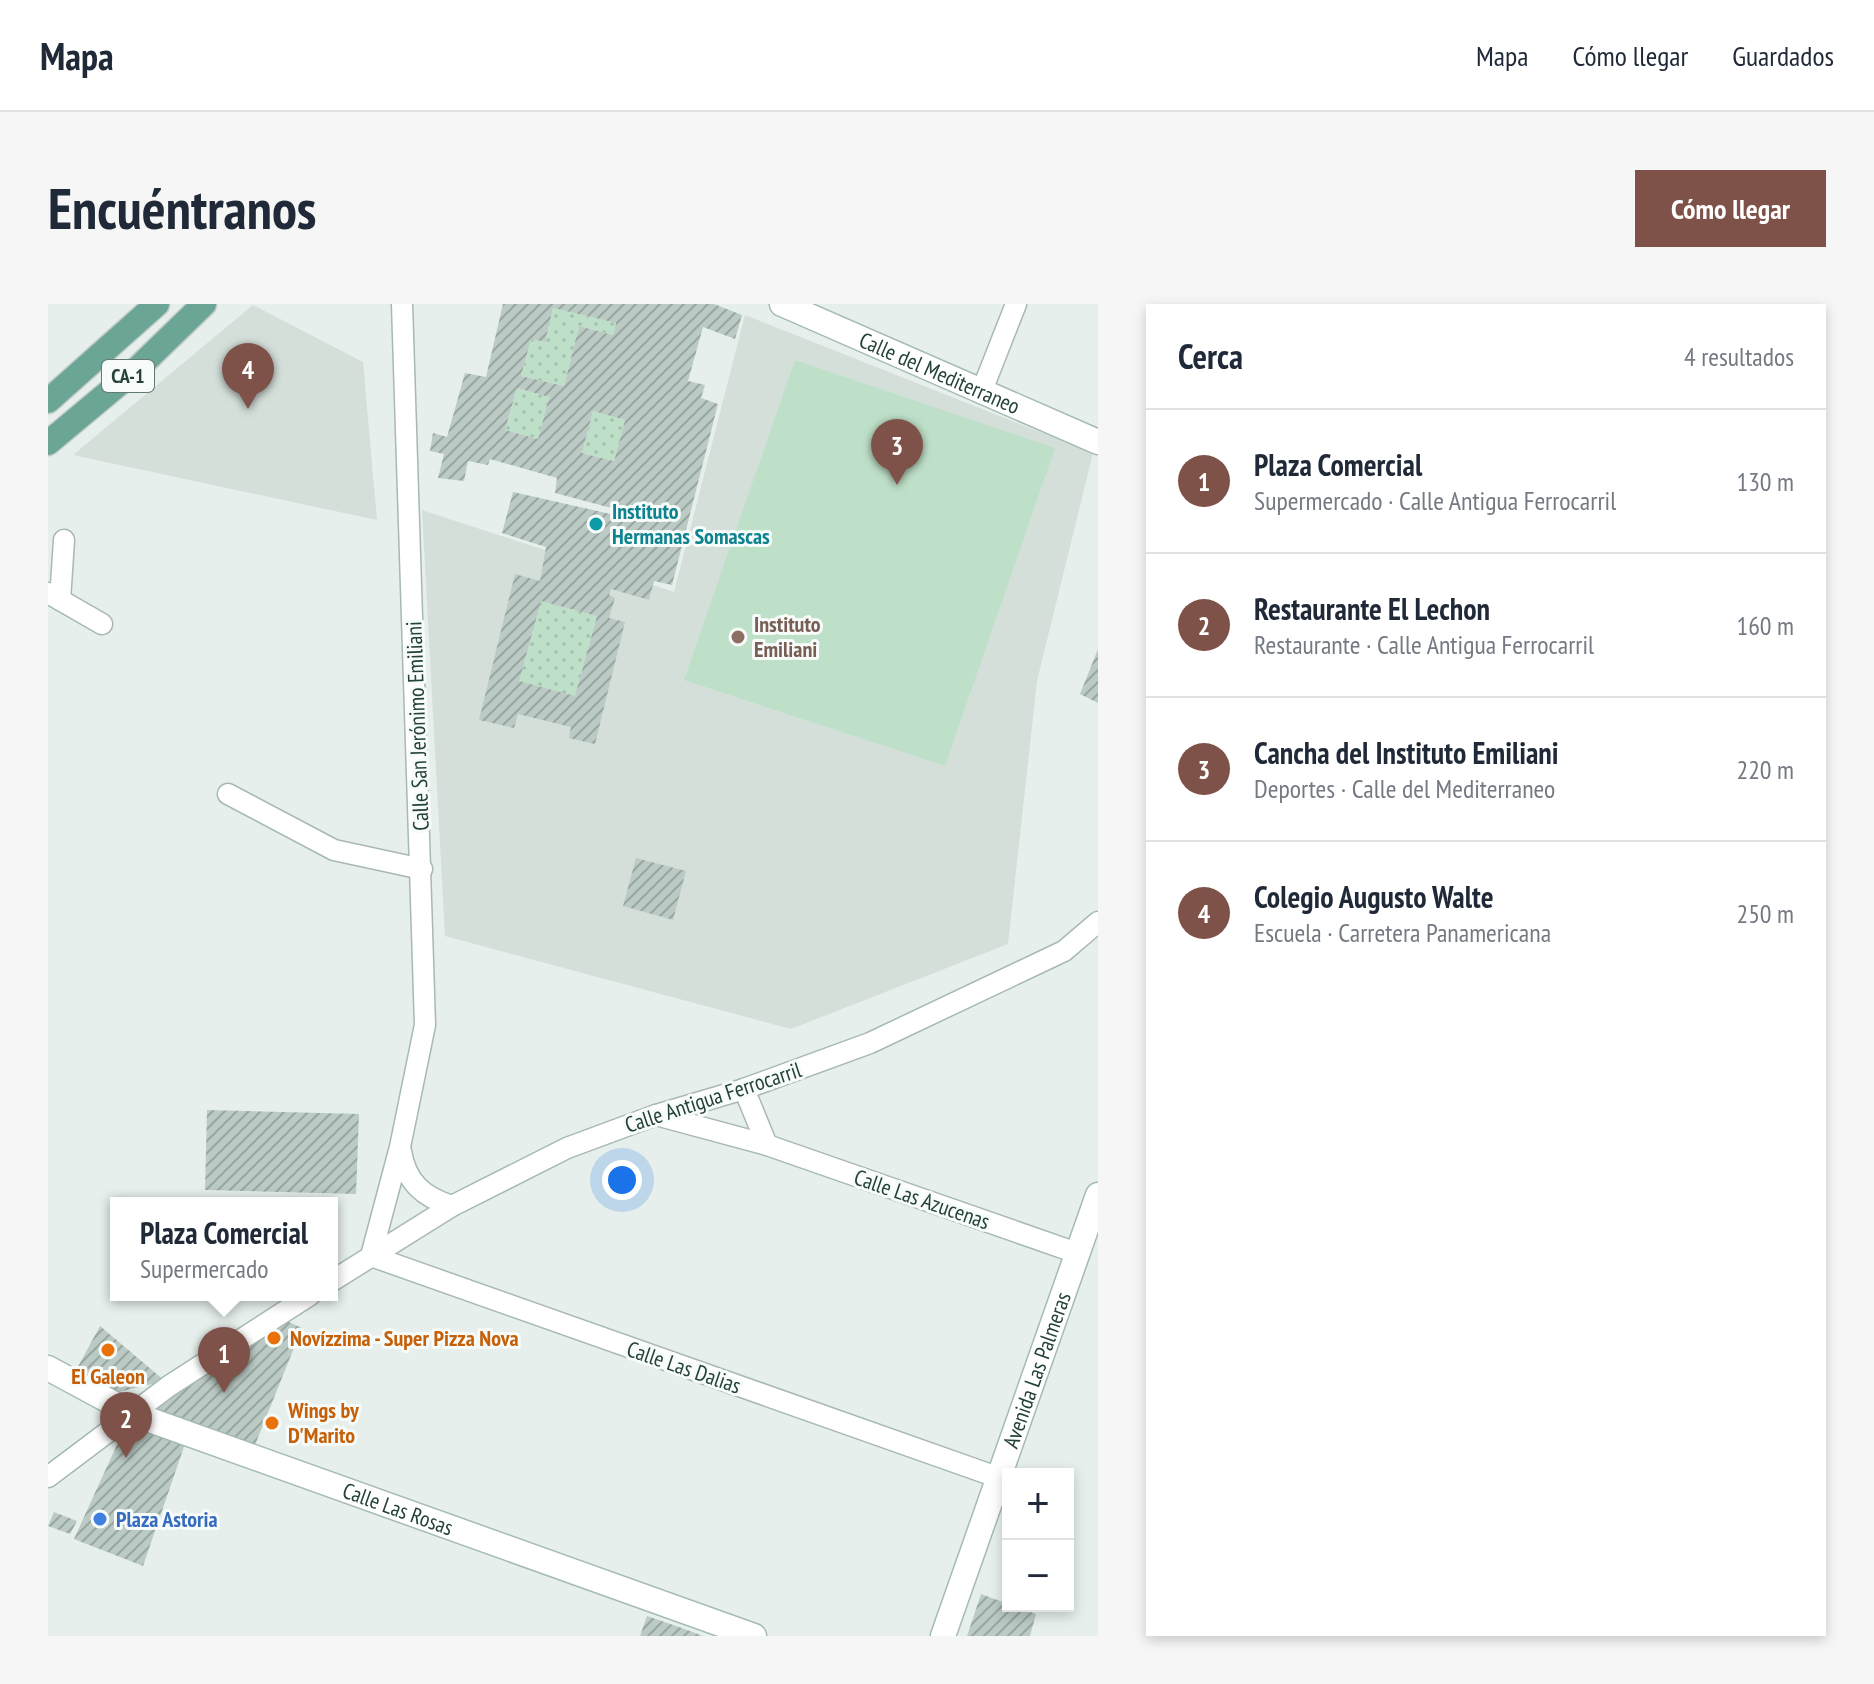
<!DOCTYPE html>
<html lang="es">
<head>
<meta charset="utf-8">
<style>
  :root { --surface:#fff; --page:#f6f6f7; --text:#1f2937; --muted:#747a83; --line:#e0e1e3; --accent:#7f5249 }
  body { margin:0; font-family:"PT Sans Narrow",sans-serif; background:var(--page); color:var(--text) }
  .controls { position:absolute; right:24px; bottom:24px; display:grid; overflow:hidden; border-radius:0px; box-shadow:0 4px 12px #0003 }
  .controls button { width:72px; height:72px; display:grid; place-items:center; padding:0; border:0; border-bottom:2px solid var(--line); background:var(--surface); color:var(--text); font:40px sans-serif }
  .you { position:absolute; left:574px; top:876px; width:28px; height:28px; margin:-20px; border:6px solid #fff; border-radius:50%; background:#1a73e8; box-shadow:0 0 0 12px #1a73e833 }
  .badge { display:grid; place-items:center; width:52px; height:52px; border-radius:50%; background:var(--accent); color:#fff; font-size:26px; font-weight:700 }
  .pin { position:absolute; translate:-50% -66px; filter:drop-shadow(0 2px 4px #0008) }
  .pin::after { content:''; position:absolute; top:42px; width:28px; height:24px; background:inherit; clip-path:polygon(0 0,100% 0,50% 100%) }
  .popup { position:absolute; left:62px; top:893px; width:228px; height:104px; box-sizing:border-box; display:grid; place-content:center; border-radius:0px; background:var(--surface); filter:drop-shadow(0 2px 6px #0005); font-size:26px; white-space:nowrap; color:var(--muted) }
  .popup b { font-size:30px; color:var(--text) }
  .popup::after { content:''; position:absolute; left:50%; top:100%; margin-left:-16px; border:16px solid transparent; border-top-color:var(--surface) }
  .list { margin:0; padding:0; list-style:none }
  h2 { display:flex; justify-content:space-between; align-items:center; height:104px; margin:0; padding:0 32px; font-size:34px }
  h2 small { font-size:26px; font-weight:400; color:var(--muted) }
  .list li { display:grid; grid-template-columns:52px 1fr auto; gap:24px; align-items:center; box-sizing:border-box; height:144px; padding:0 32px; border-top:2px solid var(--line) }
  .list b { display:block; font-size:30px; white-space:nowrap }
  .list p { margin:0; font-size:26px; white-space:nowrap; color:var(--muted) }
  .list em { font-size:26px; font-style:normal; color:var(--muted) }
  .map { position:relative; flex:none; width:1050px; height:1332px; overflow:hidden; border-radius:0px }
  header { display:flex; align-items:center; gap:48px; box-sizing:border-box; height:112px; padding:0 40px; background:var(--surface); border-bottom:2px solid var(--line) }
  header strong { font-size:38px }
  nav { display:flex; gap:44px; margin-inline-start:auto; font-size:28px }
  .intro { display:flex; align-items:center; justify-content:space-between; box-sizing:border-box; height:192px; padding:0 48px }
  h1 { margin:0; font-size:56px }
  .button { padding:20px 36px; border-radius:0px; background:var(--accent); color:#fff; font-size:28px; font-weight:700 }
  main { display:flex; gap:48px; padding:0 48px }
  aside { flex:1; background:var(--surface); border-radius:0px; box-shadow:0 4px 12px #0003 }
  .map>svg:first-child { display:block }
  .built { fill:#d4dfda }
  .grass { fill:#bfe0c8 }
  .park { fill:url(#park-dots) }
  .building { fill:url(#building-hatch); fill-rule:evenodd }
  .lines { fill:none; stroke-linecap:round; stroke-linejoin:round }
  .street-casing { stroke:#a8b8b2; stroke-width:23 }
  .secondary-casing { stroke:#a4bbb3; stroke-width:27 }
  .primary-casing { stroke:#c2cac8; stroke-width:27 }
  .street { stroke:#fff; stroke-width:20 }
  .secondary { stroke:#fff; stroke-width:24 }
  .primary { stroke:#6aa596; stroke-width:24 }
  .culture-dot { fill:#0f9aa8; stroke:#f7fbf9; stroke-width:3 }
  .education-dot { fill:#8d6e63; stroke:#f7fbf9; stroke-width:3 }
  .food-dot { fill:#e8710a; stroke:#f7fbf9; stroke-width:3 }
  .shop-dot { fill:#3f7fe0; stroke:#f7fbf9; stroke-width:3 }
  .labels { text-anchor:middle; stroke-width:6; stroke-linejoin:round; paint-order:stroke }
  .shield { fill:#f7fbf9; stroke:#637a73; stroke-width:2 }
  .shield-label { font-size:20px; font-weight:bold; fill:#24423a }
  .street-label { font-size:22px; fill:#24423a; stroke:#f7fbf9 }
  .culture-label { font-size:22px; font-weight:bold; fill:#0d838f; stroke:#f7fbf9; text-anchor:start }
  .education-label { font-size:22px; font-weight:bold; fill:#785e54; stroke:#f7fbf9; text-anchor:start }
  .food-label { font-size:22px; font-weight:bold; fill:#c56008; stroke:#f7fbf9; text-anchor:start }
  .shop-label { font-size:22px; font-weight:bold; fill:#366cbe; stroke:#f7fbf9; text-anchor:start }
</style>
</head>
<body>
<header>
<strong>Mapa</strong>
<nav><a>Mapa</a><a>Cómo llegar</a><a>Guardados</a></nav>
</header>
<div class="intro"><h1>Encuéntranos</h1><a class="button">Cómo llegar</a></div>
<main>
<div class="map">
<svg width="1050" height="1332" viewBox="0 0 1050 1332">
  <defs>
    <pattern id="park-dots" width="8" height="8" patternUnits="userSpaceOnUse" patternTransform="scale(2)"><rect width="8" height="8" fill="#bfe0c8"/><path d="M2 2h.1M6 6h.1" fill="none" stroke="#a4c1ad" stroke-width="1.8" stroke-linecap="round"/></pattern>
    <pattern id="building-hatch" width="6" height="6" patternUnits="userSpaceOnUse" patternTransform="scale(2)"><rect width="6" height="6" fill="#bbcac4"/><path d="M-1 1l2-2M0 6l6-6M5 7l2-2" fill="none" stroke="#98a6a0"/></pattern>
  </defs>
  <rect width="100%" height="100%" fill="#e6efeb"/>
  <g class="built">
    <path d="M205,1L315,58L329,216L25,151Z"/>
    <path d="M697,11L1045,149L989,377L960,640L743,725L397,632L374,206L626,288Z"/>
  </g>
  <path class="grass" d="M747,56L1007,144L897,462L636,376Z"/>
  <g class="park">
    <path d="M505,4L568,19L565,31L531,22L516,82L473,72L483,35L497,38Z"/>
    <path d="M469,84L501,93L490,135L457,126Z"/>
    <path d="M545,107L577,116L566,157L534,149Z"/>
    <path d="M493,297L549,312L527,392L471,377Z"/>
  </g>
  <g class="building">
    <path d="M455,0H666L694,11L687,35L655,23L640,77L657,81L653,94L670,100L624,281L606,277L601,296L563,285L561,291L567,294L561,314L577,318L547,440L521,434L523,423L470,410L466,424L431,416L467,270L492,277L498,243L454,229L465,188L567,211V205L507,189L509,174L442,155L440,161L420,157L416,177L390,174L396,150L382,147L385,129L399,133L417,69L438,73ZM505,4L568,19L565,31L531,22L516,82L473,72L483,35L497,38ZM469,84L501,93L490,135L457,126ZM545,107L577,116L566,157L534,149ZM493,297L549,312L527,392L471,377Z"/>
    <path d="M1050,345V399L1032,390Z"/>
    <path d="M588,554L638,567L625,616L575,602Z"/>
    <path d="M159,806L311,810L308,890L157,886Z"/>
    <path d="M230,1013L254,1024L205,1146L100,1108Z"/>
    <path d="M52,1022L117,1077L58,1091L26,1070Z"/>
    <path d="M77,1123L105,1126L138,1137L95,1262L26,1235Z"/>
    <path d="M6,1208L29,1217L22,1230L0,1222Z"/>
    <path d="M933,1290L988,1310L982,1332H919Z"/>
    <path d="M599,1312L631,1323L655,1332H592Z"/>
  </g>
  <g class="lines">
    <g class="street-casing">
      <g id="street">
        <path d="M354,0L377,721L352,843L323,952L949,1173"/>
        <path d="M933,89L968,0"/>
        <path d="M0,289L54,320"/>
        <path d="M12,296L16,236"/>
        <path d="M180,490L286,546L374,565"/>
        <path d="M696,785L719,841"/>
        <path d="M608,811L719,841L1029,949"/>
        <path d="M353,847C358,878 375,893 404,902"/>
        <path d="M284,977L404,902L519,844L608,811L696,785L822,739L1016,647L1050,618"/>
        <path d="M0,1173L121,1082L262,991"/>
      </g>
    </g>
    <g class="secondary-casing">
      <g id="secondary">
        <path id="s1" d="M734,0L1050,138"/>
        <path id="s2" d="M0,1064L85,1110L706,1332"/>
        <path id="s3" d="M895,1332L1050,891"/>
      </g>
    </g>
    <g class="primary-casing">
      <g id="primary">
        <path d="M0,97L109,0"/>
        <path d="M0,139L91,63L156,0"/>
      </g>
    </g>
    <use href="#street" class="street"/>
    <use href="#secondary" class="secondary"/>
    <use href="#primary" class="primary"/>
  </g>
  <circle class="culture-dot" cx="548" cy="220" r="8"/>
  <circle class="education-dot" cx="690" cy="333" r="8"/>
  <g class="food-dot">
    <circle cx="226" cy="1034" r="8"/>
    <circle cx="60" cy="1046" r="8"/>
    <circle cx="224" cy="1119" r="8"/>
  </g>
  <circle class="shop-dot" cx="52" cy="1215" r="8"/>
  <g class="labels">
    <rect class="shield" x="54" y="56" width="52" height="32" rx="6"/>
    <g class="shield-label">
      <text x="80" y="79">CA-1</text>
    </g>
    <g class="street-label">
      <text dy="8" stroke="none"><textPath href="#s1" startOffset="172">Calle del Mediterraneo</textPath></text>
      <text transform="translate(369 422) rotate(-92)" y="8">Calle San Jerónimo Emiliani</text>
      <text transform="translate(665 793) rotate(-18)" y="8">Calle Antigua Ferrocarril</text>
      <text transform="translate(874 895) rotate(19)" y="8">Calle Las Azucenas</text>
      <text transform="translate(636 1063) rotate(19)" y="8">Calle Las Dalias</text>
      <text dy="8" stroke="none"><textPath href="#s3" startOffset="282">Avenida Las Palmeras</textPath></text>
      <text dy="8" stroke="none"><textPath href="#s2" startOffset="378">Calle Las Rosas</textPath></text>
    </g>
    <g class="culture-label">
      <text x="564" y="215">Instituto<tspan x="564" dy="25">Hermanas Somascas</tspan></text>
    </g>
    <g class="education-label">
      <text x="706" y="328">Instituto<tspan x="706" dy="25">Emiliani</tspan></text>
    </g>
    <g class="food-label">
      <text x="242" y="1042">Novízzima - Super Pizza Nova</text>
      <text x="60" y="1080" text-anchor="middle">El Galeon</text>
      <text x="240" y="1114">Wings by<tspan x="240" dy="25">D'Marito</tspan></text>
    </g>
    <g class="shop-label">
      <text x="68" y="1223">Plaza Astoria</text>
    </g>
  </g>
</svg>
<div class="controls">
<button>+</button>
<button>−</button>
</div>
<div class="you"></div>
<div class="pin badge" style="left:176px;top:1089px">1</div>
<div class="popup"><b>Plaza Comercial</b>Supermercado</div>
<div class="pin badge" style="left:78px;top:1154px">2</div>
<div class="pin badge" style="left:849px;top:181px">3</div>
<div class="pin badge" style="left:200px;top:105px">4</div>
</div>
<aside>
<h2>Cerca<small>4 resultados</small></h2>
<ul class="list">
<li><span class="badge">1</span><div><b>Plaza Comercial</b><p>Supermercado · Calle Antigua Ferrocarril</p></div><em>130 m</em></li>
<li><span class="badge">2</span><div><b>Restaurante El Lechon</b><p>Restaurante · Calle Antigua Ferrocarril</p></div><em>160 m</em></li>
<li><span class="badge">3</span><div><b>Cancha del Instituto Emiliani</b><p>Deportes · Calle del Mediterraneo</p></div><em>220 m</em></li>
<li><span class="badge">4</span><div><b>Colegio Augusto Walte</b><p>Escuela · Carretera Panamericana</p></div><em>250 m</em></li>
</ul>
</aside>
</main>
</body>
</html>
